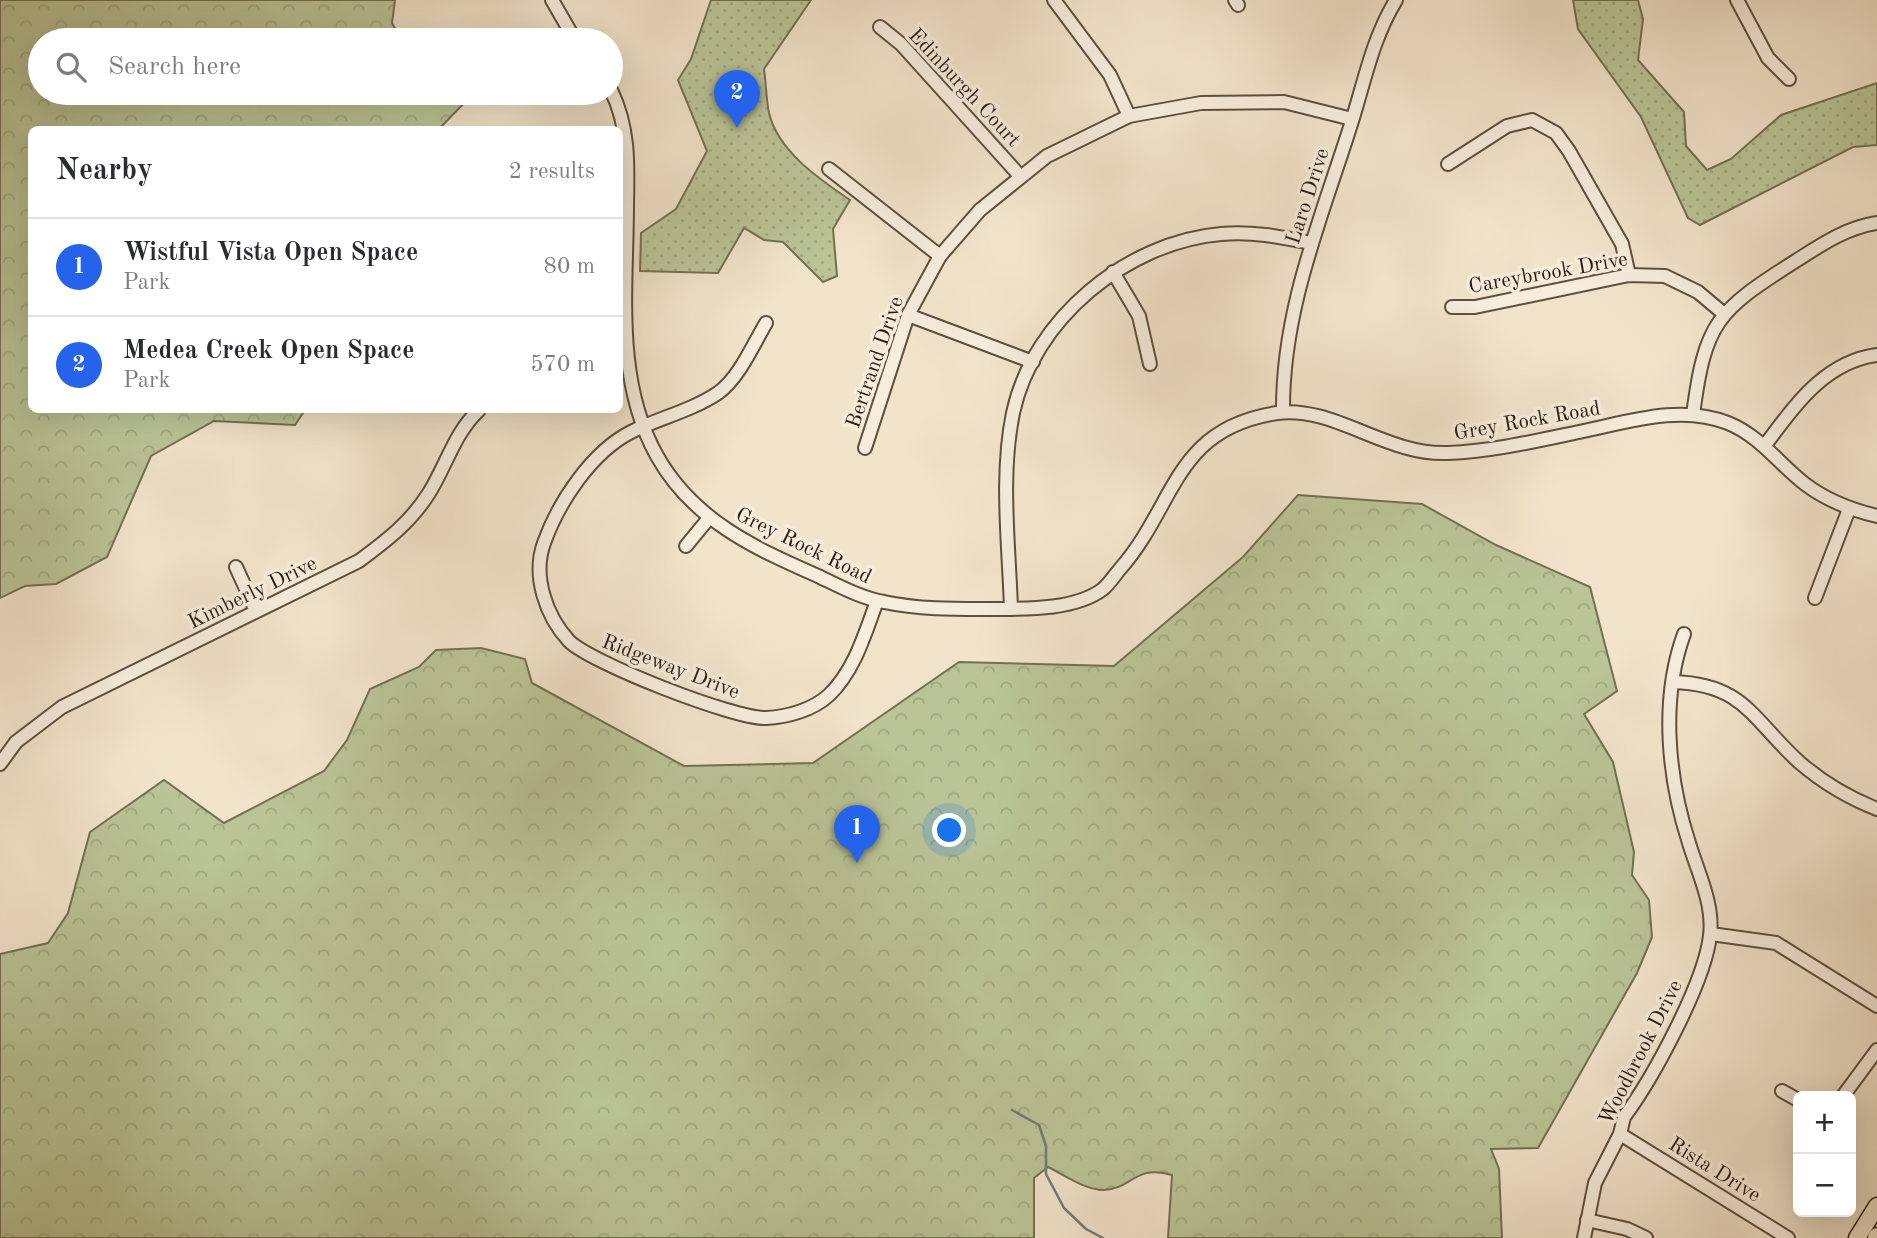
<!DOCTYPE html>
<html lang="en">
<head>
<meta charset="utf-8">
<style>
  :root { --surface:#fff; --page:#f7f7f7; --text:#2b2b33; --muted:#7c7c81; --line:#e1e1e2; --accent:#2563eb }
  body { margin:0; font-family:"Old Standard TT",serif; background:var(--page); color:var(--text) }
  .controls { position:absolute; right:21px; bottom:21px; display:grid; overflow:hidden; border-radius:10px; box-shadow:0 7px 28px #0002 }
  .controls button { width:63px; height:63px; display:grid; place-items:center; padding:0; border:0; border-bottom:2px solid var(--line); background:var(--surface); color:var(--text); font:35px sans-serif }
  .you { position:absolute; left:950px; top:831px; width:24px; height:24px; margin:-18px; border:5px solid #fff; border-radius:50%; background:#1a73e8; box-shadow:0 0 0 10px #1a73e833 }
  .badge { display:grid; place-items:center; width:46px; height:46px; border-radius:50%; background:var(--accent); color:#fff; font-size:23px; font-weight:700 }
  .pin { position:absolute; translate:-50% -58px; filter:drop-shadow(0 2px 4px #0008) }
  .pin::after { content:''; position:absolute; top:37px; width:24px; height:21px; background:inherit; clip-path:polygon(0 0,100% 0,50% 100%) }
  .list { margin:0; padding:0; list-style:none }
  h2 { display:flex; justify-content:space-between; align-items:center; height:91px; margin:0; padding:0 28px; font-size:30px }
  h2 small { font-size:23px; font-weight:400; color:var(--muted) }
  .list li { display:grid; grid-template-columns:46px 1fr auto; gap:21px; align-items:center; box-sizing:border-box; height:98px; padding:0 28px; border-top:2px solid var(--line) }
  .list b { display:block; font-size:26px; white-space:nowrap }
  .list p { margin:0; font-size:23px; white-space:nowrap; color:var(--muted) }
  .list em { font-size:23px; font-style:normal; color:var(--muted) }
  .icon { flex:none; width:38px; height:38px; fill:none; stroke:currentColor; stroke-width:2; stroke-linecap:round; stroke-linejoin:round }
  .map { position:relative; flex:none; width:1877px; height:1238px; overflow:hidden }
  .search { position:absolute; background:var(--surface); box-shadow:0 7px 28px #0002; left:28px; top:28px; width:595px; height:77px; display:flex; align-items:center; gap:18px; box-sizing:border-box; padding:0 24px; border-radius:38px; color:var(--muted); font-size:26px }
  .panel { position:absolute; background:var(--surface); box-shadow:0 7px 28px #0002; left:28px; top:126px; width:595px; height:287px; border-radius:10px }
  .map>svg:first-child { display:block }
  .grass { fill:url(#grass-dots); stroke:#737053; stroke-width:2 }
  .park { fill:url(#park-crowns); stroke:#737053; stroke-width:2 }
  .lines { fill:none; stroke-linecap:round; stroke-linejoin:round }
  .stream { stroke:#707d78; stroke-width:2.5 }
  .minor-casing { stroke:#5e4f3e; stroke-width:16 }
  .major-casing { stroke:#2c1d0f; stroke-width:19 }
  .minor { stroke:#f7eddd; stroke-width:12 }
  .major { stroke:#f2e4cb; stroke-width:16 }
  .labels { text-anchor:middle; stroke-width:7; stroke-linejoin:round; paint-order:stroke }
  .street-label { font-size:21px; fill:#2c1d0f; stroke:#f7eddd }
</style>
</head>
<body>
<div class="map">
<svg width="1877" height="1238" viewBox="0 0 1877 1238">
  <defs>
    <pattern id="grass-dots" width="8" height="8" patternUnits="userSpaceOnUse" patternTransform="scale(1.75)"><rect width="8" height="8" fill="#bac497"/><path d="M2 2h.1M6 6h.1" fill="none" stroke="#a0a881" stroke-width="1.8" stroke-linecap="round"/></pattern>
    <pattern id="park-crowns" width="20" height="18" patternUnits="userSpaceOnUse" patternTransform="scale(1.75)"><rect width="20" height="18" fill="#bac497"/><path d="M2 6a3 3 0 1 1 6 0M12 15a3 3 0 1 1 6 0" fill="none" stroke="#a0a881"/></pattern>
  </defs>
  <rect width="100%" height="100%" fill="#f2e4cb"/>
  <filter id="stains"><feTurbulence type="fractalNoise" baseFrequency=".00286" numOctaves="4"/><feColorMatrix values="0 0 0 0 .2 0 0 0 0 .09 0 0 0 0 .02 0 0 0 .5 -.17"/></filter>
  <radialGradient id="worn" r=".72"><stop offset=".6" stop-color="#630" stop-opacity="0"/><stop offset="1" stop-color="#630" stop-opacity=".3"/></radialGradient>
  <g class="grass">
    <path d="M711,0H811L764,69C766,83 766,98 769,113C778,151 819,179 850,200L833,229L837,276L823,282L783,242L764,240L744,228L718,273L640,271L641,233L676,209L707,151L678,80L691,59Z"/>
    <path d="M1573,0H1638L1643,19L1638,60L1684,112L1686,146L1707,170L1731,159L1781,115L1877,83V145L1853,147L1700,225L1688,218L1641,117L1578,29Z"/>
  </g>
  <g class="park">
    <path d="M0,0H395L392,23L402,40H40V93H469L471,96L439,129L32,130V410H305L295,425L214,421L151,456L107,557L56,584L25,586L0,598Z"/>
    <path d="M1298,495L1422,504L1496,545L1590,587L1617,691L1584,714L1613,762L1634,852L1632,875L1649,900L1652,937L1637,973L1538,1148L1491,1149L1499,1169L1502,1238H1168L1172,1175C1135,1164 1132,1189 1104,1190C1085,1190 1064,1175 1048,1167L1034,1178V1238H0V954L48,943L68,913L90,832L164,780L224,823L324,771L347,740L370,689L419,667L436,650L481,648L525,659L532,683L684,766L813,763L959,662L1114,666L1243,557Z"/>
  </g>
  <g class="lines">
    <path class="stream" d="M1012,1110L1039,1125L1046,1146V1174L1064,1208L1086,1229L1103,1238"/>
    <g class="minor-casing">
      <g id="minor">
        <path d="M552,0L575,40"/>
        <path d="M1054,0L1110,75L1129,116"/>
        <path d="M1235,0L1238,5"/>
        <path d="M1737,0L1768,58L1789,79"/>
        <path d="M880,27L901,44L1020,176"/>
        <path d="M611,90C629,127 628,163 627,203C627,288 614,379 657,456C693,520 754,548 818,576C839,586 861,598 884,602C922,610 960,609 999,609C1030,609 1077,609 1103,589C1109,584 1115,575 1120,569C1177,504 1173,429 1277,413C1333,405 1387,456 1448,453C1493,451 1536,441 1579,432C1628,422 1680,404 1728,423C1760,436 1778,463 1805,484C1826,500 1852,510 1877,516"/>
        <path d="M1448,164L1507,126L1532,120L1556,133L1569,151L1622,244L1629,275"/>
        <path d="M829,169L940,256"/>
        <path d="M1113,272L1139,316L1150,364"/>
        <path d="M1452,307H1475L1629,275L1665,276L1698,292L1723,313"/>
        <path d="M908,315L1033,362"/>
        <path d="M766,323C753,345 739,378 718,393C691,411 659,418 631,432C592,452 559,501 544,543C532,576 546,616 569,641C591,663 734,719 766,718C787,717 813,710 829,695C855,670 865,633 877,601"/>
        <path d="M1283,412C1282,309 1322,217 1352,121C1365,79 1373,38 1396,0"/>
        <path d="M1693,415C1705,322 1717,311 1794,262C1821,245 1845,228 1877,223"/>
        <path d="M1765,445C1795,406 1824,362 1877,355"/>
        <path d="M865,448L908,315L940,256L980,210L1047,156L1129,116L1201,103L1284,102L1352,119"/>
        <path d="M686,546L709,518"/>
        <path d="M236,567L256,611"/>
        <path d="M1815,598L1849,509"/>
        <path d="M1011,609C1009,545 1000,476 1013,413C1033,319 1127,242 1221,234C1252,231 1281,237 1311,243"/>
        <path d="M1673,682C1744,684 1752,719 1799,762C1822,782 1849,798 1877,809"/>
        <path d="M0,764L16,742L62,707L359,561C386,541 411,522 429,493C446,466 455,432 479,410"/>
        <path d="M1711,934L1776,943L1877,1006"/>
        <path d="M1782,1091L1798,1100"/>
        <path d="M1843,1096L1877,1050"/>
        <path d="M1620,1134L1788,1238"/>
        <path d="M1587,1220L1627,1229L1646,1238"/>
        <path d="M1584,1238L1595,1183L1620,1134L1624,1117C1653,1078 1704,984 1710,936C1714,904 1698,873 1689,843C1668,778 1660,700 1684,634"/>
      </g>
    </g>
    <g class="major-casing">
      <g id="major">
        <path d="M1857,1238L1877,1206"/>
        <path d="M1876,1238L1877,1236"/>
      </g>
    </g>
    <use href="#minor" class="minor"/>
    <use href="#major" class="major"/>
  </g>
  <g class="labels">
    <g class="street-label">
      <text transform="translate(965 87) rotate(47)" y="7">Edinburgh Court</text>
      <text transform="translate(1307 196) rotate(-72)" y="7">Laro Drive</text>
      <text transform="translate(1548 272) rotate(-10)" y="7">Careybrook Drive</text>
      <text transform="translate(874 362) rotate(-71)" y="7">Bertrand Drive</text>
      <text transform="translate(1527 420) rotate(-10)" y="7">Grey Rock Road</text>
      <text transform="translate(804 545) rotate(26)" y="7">Grey Rock Road</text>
      <text transform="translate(252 592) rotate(-26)" y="7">Kimberly Drive</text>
      <text transform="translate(671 666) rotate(21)" y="7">Ridgeway Drive</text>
      <text transform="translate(1640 1052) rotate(-63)" y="7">Woodbrook Drive</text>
      <text transform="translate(1715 1169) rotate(32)" y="7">Rista Drive</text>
    </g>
  </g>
  <rect width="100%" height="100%" filter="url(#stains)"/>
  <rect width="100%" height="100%" fill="url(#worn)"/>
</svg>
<div class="controls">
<button>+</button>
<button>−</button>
</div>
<div class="you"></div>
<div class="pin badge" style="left:857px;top:863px">1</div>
<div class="pin badge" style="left:737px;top:128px">2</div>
<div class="search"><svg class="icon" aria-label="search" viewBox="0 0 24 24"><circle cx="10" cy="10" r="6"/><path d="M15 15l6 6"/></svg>Search here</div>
<section class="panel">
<h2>Nearby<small>2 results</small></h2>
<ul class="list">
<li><span class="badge">1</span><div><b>Wistful Vista Open Space</b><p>Park</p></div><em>80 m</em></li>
<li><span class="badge">2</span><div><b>Medea Creek Open Space</b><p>Park</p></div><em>570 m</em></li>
</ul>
</section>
</div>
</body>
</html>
